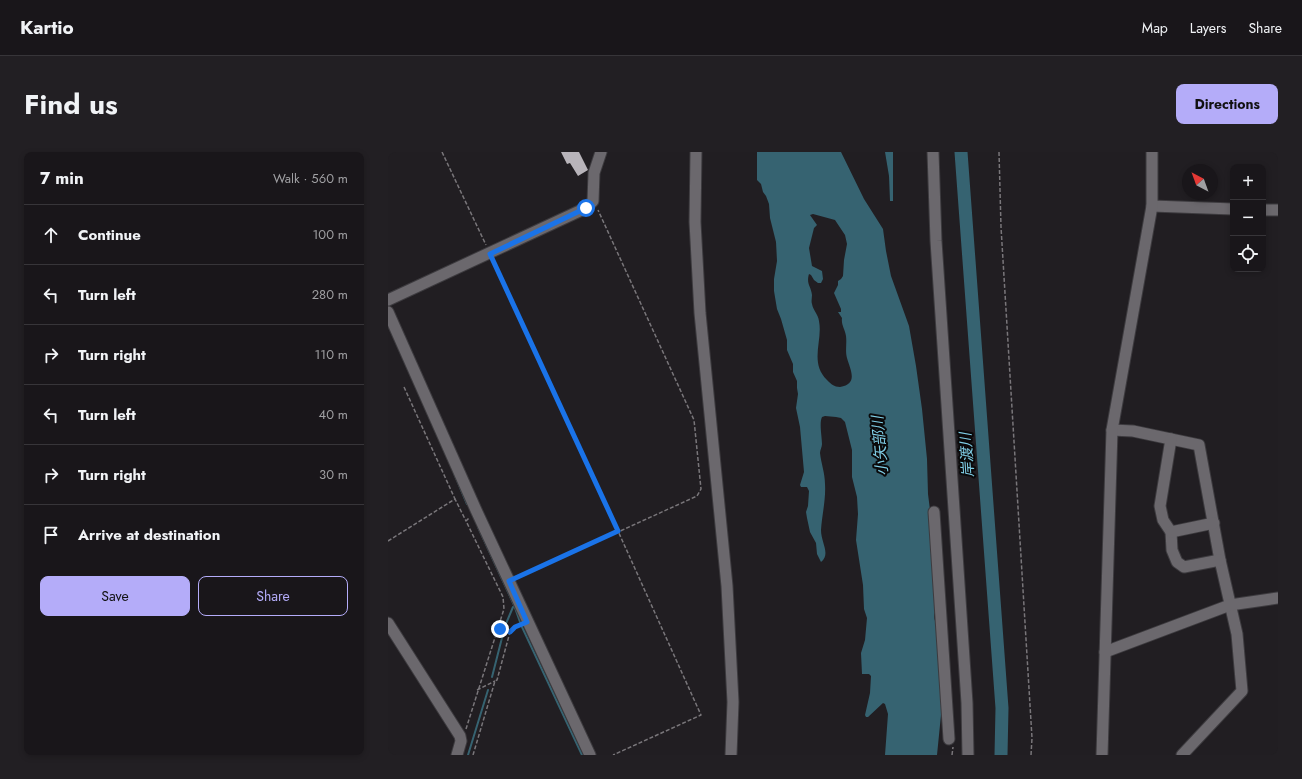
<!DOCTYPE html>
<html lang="en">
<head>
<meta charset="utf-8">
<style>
  :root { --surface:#19161a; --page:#221f23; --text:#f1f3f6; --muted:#9f9fa2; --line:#373539; --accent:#b4acf9 }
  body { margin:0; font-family:Jost,"Noto Sans JP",sans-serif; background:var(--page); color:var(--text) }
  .controls { position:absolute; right:12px; top:12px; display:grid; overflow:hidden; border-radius:8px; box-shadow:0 2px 6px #0003 }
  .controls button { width:36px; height:36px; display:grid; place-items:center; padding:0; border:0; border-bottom:1px solid var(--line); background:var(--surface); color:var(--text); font:20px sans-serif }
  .compass { position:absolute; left:794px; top:12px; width:36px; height:36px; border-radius:50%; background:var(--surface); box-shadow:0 2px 6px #0003; rotate:319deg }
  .stop { position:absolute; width:12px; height:12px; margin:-9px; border:3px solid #1a73e8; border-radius:50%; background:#fff }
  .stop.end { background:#1a73e8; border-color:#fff; box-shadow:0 1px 4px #0008 }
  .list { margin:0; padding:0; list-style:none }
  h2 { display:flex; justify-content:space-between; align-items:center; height:52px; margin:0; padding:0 16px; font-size:17px }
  h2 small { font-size:13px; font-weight:400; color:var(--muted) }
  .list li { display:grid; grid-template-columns:26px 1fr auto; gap:12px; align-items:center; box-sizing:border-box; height:60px; padding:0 16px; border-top:1px solid var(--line) }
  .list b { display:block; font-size:15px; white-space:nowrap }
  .list em { font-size:13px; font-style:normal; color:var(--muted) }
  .actions { display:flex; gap:8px; padding:12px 16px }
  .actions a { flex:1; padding:9px 0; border:1px solid var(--accent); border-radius:8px; text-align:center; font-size:14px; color:var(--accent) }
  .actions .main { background:var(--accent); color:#111 }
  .icon { flex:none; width:22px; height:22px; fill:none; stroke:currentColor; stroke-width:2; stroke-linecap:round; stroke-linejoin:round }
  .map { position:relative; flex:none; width:890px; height:603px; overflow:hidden; border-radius:8px }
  header { display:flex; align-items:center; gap:24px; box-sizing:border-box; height:56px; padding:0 20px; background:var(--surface); border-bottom:1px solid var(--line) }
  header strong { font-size:19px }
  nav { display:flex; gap:22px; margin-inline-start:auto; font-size:14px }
  .intro { display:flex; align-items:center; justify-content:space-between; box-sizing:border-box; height:96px; padding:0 24px }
  h1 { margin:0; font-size:28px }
  .button { padding:10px 18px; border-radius:8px; background:var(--accent); color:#111; font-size:14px; font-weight:700 }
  main { display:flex; gap:24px; padding:0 24px }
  aside { flex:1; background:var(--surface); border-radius:8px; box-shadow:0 2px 6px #0003 }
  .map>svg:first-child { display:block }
  .water { fill:#366371; fill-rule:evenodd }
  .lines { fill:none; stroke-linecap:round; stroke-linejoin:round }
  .stream { stroke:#366371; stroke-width:2 }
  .river { stroke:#366371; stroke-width:13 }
  .building { fill:#b8b4ba }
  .minor-casing { stroke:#3d3b3f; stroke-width:13 }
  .path { stroke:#79767a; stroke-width:1.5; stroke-dasharray:4 2; stroke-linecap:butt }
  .minor { stroke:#6b686d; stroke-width:11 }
  .route { stroke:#1a73e8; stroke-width:5 }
  .labels { text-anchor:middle; stroke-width:4; stroke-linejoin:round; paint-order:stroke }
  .water-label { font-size:15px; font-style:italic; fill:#80cfe7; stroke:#0a090a }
</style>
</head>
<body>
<header>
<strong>Kartio</strong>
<nav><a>Map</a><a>Layers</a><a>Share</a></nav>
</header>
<div class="intro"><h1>Find us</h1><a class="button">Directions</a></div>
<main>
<aside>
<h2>7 min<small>Walk · 560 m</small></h2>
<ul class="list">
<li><svg class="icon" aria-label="ahead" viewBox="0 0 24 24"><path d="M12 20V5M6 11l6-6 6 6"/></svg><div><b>Continue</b></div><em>100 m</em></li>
<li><svg class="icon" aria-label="left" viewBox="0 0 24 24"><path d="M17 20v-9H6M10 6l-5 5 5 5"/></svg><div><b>Turn left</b></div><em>280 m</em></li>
<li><svg class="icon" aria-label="right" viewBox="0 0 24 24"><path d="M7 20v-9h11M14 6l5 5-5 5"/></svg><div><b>Turn right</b></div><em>110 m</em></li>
<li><svg class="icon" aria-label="left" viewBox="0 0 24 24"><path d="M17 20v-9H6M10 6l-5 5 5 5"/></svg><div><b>Turn left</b></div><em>40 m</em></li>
<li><svg class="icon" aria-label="right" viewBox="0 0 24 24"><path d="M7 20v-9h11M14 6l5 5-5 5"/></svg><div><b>Turn right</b></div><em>30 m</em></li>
<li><svg class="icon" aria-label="arrive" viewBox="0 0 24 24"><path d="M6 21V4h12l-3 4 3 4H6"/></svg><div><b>Arrive at destination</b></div></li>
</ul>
<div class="actions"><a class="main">Save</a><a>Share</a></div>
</aside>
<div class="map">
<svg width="890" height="603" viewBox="0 0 890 603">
  <rect width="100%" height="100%" fill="#211e22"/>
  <g class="water">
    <path d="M369,0H453L476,47L495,77L498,99L503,124L521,174L528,214L534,257L539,307L540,342L542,358L547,460C545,465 547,470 550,475L554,553L549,603H497L500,562L497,552L495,551L480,565H478L477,563L482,541L483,524L481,522H474L473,501L477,488L479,466L476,457L475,433L468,388L470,362L469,345L464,325V298L457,270L453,266L448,265L437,264L434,265C431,271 434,285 434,292C434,295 432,298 432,301C433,311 437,321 437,332C438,347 434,363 433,378C433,391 443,402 433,410L429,402L428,391L422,380L419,366L418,360L420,354L421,339L419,335H413L412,333L416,320L412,275L408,256L410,242L409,236V229L405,220V212L399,198V188L393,167L389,157L386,139V127L389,109L388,90L382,66L381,52L378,44L375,40L373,32L369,28ZM425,62L447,68L457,83L459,92L456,108L455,124L453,127L450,129V133L446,141L453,157V160H450L454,166C453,173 457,177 458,184C459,191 457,199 459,206C462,217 471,232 452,235C446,235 443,232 439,228C421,210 435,189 431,169C430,162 425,158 424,152C423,149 424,146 424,143C423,134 418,132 421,122L423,123L426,128L430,131H433L435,127L434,119L424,114L421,96L426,76L429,73L422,63Z"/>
    <path d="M497,0H505V49H502L501,24Z"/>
  </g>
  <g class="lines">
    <g class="stream">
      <path d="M66,321L79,352"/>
      <path d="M90,375L126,453L132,470"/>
      <path d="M134,475L194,603"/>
      <path d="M104,525L117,474L125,455"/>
      <path d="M80,603L100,538"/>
    </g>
    <path class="river" d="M573,0L614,556L613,603"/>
  </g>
  <path class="building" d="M173,0H191L200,18L190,24L182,11L179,12Z"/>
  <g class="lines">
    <g class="minor-casing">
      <g id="minor">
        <path d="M308,0L307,70L312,161L339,434L345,550L343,603"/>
        <path d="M545,0L548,89L579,551L580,603"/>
        <path d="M764,54L845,57"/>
        <path d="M875,58H890"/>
        <path d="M0,148L198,56L205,49L206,21L213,0"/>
        <path d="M0,160L88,358L202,603"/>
        <path d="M724,278L745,279L811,293L832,408L849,482L854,539L794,603"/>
        <path d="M783,287L772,354L775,368L783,380L784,398L789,410L796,415L832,408"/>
        <path d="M546,360L561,587"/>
        <path d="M783,380L826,371"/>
        <path d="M0,471L72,584L73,589L69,603"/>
        <path d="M717,500L842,453L890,446"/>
        <path d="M714,603L724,278L764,54V0"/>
      </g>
    </g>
    <g class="path">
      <path d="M54,0L98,93"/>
      <path d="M611,0L613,75L644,586L643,603"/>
      <path d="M105,109L230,379L313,563L225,603"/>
      <path d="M16,235L67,347"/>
      <path d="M0,389L67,347L78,369"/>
      <path d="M129,426L309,344L313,337L306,268L210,58"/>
      <path d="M110,476L122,480"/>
      <path d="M89,538L107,529"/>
      <path d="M78,577L116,457L115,445L78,369L82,365"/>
      <path d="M85,603L107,529L109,528L122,480L127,475L132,473"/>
      <path d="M564,603L565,595"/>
    </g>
    <use href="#minor" class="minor"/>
  </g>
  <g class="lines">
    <path class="route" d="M112,477L122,480L127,475L139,470L121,429L230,379L102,102L198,56"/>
  </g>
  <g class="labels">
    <g class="water-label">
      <text transform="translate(492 294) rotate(-95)" y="5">小矢部川</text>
      <text transform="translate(579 303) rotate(-94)" y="5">岸渡川</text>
    </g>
  </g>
</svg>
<div class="controls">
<button>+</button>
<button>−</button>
<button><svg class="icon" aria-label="locate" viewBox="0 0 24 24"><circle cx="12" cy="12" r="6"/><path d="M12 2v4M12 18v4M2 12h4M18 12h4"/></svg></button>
</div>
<svg class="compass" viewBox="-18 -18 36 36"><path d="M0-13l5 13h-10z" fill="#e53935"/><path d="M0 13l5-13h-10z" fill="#9f9fa2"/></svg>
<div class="stop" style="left:198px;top:56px"></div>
<div class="stop end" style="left:112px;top:477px"></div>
</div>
</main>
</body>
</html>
